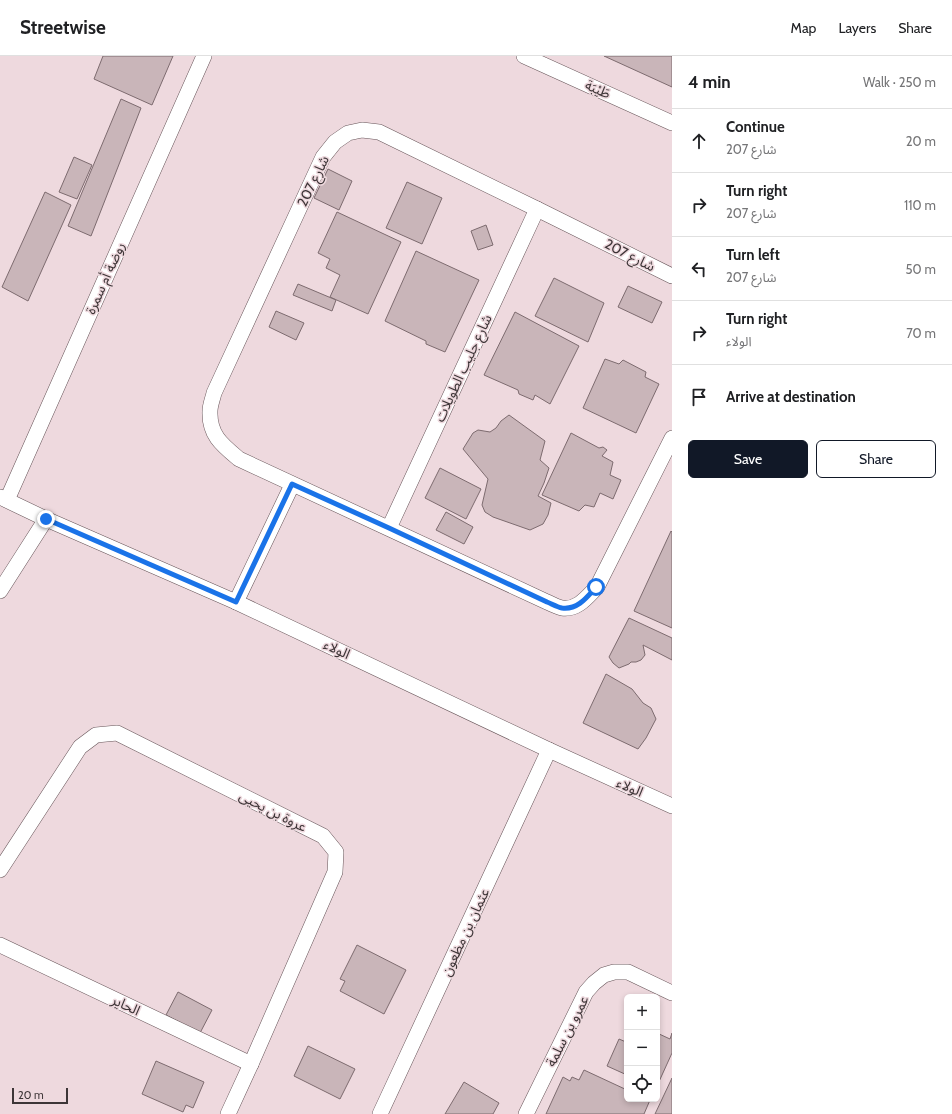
<!DOCTYPE html>
<html lang="en">
<head>
<meta charset="utf-8">
<style>
  :root { --surface:#fff; --page:#f2f2f2; --text:#202124; --muted:#757577; --line:#e0e0e0; --accent:#111827 }
  body { margin:0; font-family:Cabin,"Noto Sans Arabic",sans-serif; background:var(--page); color:var(--text) }
  .controls { position:absolute; right:12px; bottom:12px; display:grid; overflow:hidden; border-radius:6px; box-shadow:0 2px 6px #0003 }
  .controls button { width:36px; height:36px; display:grid; place-items:center; padding:0; border:0; border-bottom:1px solid var(--line); background:var(--surface); color:var(--text); font:20px sans-serif }
  .scale { position:absolute; left:12px; bottom:10px; width:56px; box-sizing:border-box; padding-left:4px; border:2px solid #3d3537; border-top:0; font-size:11px; line-height:14px; white-space:nowrap; color:#3d3537; -webkit-text-stroke:3px #eed9de; paint-order:stroke }
  .stop { position:absolute; width:12px; height:12px; margin:-9px; border:3px solid #1a73e8; border-radius:50%; background:#fff }
  .stop.end { background:#1a73e8; border-color:#fff; box-shadow:0 1px 4px #0008 }
  .list { margin:0; padding:0; list-style:none }
  h2 { display:flex; justify-content:space-between; align-items:center; height:52px; margin:0; padding:0 16px; font-size:17px }
  h2 small { font-size:13px; font-weight:400; color:var(--muted) }
  .list li { display:grid; grid-template-columns:26px 1fr auto; gap:12px; align-items:center; box-sizing:border-box; height:64px; padding:0 16px; border-top:1px solid var(--line) }
  .list b { display:block; font-size:15px; white-space:nowrap }
  .list p { margin:0; font-size:13px; white-space:nowrap; color:var(--muted) }
  .list em { font-size:13px; font-style:normal; color:var(--muted) }
  .actions { display:flex; gap:8px; padding:12px 16px }
  .actions a { flex:1; padding:9px 0; border:1px solid var(--accent); border-radius:6px; text-align:center; font-size:14px; color:var(--accent) }
  .actions .main { background:var(--accent); color:#fff }
  .icon { flex:none; width:22px; height:22px; fill:none; stroke:currentColor; stroke-width:2; stroke-linecap:round; stroke-linejoin:round }
  .map { position:relative; flex:none; width:672px; height:1058px; overflow:hidden }
  header { display:flex; align-items:center; gap:24px; box-sizing:border-box; height:56px; padding:0 20px; background:var(--surface); border-bottom:1px solid var(--line) }
  header strong { font-size:19px }
  nav { display:flex; gap:22px; margin-inline-start:auto; font-size:14px }
  main { display:flex }
  aside { flex:1; background:var(--surface) }
  .map>svg:first-child { display:block }
  .building { fill:#c9b5b9; stroke:#7d6b6f }
  .lines { fill:none; stroke-linecap:round; stroke-linejoin:round }
  .street-casing { stroke:#675559; stroke-width:16 }
  .street { stroke:#fff; stroke-width:15 }
  .route { stroke:#1a73e8; stroke-width:5 }
  .labels { text-anchor:middle; stroke-width:3; stroke-linejoin:round; paint-order:stroke }
  .street-label { font-size:14px; fill:#3d3537; stroke:#eed9de }
</style>
</head>
<body>
<header>
<strong>Streetwise</strong>
<nav><a>Map</a><a>Layers</a><a>Share</a></nav>
</header>
<main>
<div class="map">
<svg width="672" height="1058" viewBox="0 0 672 1058">
  <rect width="100%" height="100%" fill="#eed9de"/>
  <g class="building">
    <path d="M103,0H173L152,49L94,23Z"/>
    <path d="M604,0H672V31Z"/>
    <path d="M121,43L141,52L91,180L68,170Z"/>
    <path d="M74,101L92,109L77,143L59,136Z"/>
    <path d="M328,113L352,125L339,154L314,142Z"/>
    <path d="M407,126L442,142L422,188L386,172Z"/>
    <path d="M45,136L71,149L28,245L2,231Z"/>
    <path d="M337,156L401,186L368,258L330,241L340,219L326,212L330,203L318,197Z"/>
    <path d="M486,169L493,189L478,194L471,175Z"/>
    <path d="M416,195L479,224L445,296L426,288V285L385,265Z"/>
    <path d="M554,222L604,247L588,286L535,260Z"/>
    <path d="M298,228L336,244L332,255L293,239Z"/>
    <path d="M628,230L662,246L652,267L618,251Z"/>
    <path d="M276,255L304,267L296,284L269,271Z"/>
    <path d="M515,256L579,290L550,348L535,339L533,344L519,338L518,334L484,319Z"/>
    <path d="M605,303L619,308L623,304L646,316L645,321L659,328L636,377L583,352Z"/>
    <path d="M509,359L545,385L540,404L549,412L544,427L538,440L551,447L548,459L543,468L530,474L493,461L485,456L482,449L488,423L463,393L473,377L478,374L490,376L496,372L501,365Z"/>
    <path d="M571,377L599,392L603,391L607,394L602,400L613,406L610,419L621,424L613,443L600,437L594,451L585,449L579,455L542,439Z"/>
    <path d="M440,412L481,433L466,463L425,442Z"/>
    <path d="M446,456L473,471L464,488L436,474Z"/>
    <path d="M671,475L672,476V572L634,555Z"/>
    <path d="M629,562L672,582V604L643,589L645,599L641,604L636,606H631L629,608L619,612L613,607L609,601Z"/>
    <path d="M606,618L632,633L643,647L651,652L656,663L646,682L638,693L583,667Z"/>
    <path d="M357,889L406,914L384,958L340,935L345,925L340,923Z"/>
    <path d="M178,936L212,954L200,977L166,959Z"/>
    <path d="M657,977L670,983L672,977V997L657,1030Z"/>
    <path d="M619,983L626,986L627,983V1019L607,1010Z"/>
    <path d="M308,990L355,1013L340,1043L294,1020Z"/>
    <path d="M156,1005L204,1026L193,1052L186,1049L183,1056L142,1038Z"/>
    <path d="M584,1014L627,1034V1043H647L650,1044L644,1058H546L563,1021L570,1025L572,1021L579,1024Z"/>
    <path d="M672,1022V1058H655Z"/>
    <path d="M464,1026L499,1047L493,1058H445Z"/>
  </g>
  <g class="lines">
    <g class="street-casing">
      <g id="street">
        <path d="M524,0L672,67"/>
        <path d="M672,220L537,153L379,76L362,74L348,77L335,86L323,101L214,337C213,342 210,349 210,355C209,379 222,389 239,403L547,546C552,548 557,551 562,552C578,554 587,541 597,531L672,382"/>
        <path d="M0,441L46,463L236,546L549,694L672,750"/>
        <path d="M7,444L204,0"/>
        <path d="M389,472L537,153"/>
        <path d="M0,535L46,463"/>
        <path d="M236,546L292,429"/>
        <path d="M0,814L80,691L96,679L117,677L323,780L336,796L335,816L251,1008L228,1058"/>
        <path d="M0,889L251,1008"/>
        <path d="M380,1058L549,694"/>
        <path d="M526,1058L586,936L594,927L604,919L614,916H628L672,937"/>
      </g>
    </g>
    <use href="#street" class="street"/>
  </g>
  <g class="lines">
    <path class="route" d="M46,463L236,546L292,428L389,472L547,546C552,548 557,551 562,552C578,554 587,541 596,531"/>
  </g>
  <g class="labels">
    <g class="street-label">
      <text transform="translate(598 33) rotate(24)" y="5">طَيْبَة</text>
      <text transform="translate(313 125) rotate(-64)" y="5">شارع 207</text>
      <text transform="translate(630 199) rotate(27)" y="5">شارع 207</text>
      <text transform="translate(105 222) rotate(-66)" y="5">روضة أم سمرة</text>
      <text transform="translate(463 312) rotate(-65)" y="5">شارع جليب الطويلات</text>
      <text transform="translate(337 593) rotate(25)" y="5">الولاء</text>
      <text transform="translate(630 731) rotate(24)" y="5">الولاء</text>
      <text transform="translate(273 755) rotate(27)" y="5">عروة بن يحيى</text>
      <text transform="translate(465 876) rotate(-65)" y="5">عثمان بن مظعون</text>
      <text transform="translate(126 949) rotate(25)" y="5">الحاير</text>
      <text transform="translate(567 975) rotate(-63)" y="5">عمرو بن سلمة</text>
    </g>
  </g>
</svg>
<div class="controls">
<button>+</button>
<button>−</button>
<button><svg class="icon" aria-label="locate" viewBox="0 0 24 24"><circle cx="12" cy="12" r="6"/><path d="M12 2v4M12 18v4M2 12h4M18 12h4"/></svg></button>
</div>
<div class="scale">20 m</div>
<div class="stop" style="left:596px;top:531px"></div>
<div class="stop end" style="left:46px;top:463px"></div>
</div>
<aside>
<h2>4 min<small>Walk · 250 m</small></h2>
<ul class="list">
<li><svg class="icon" aria-label="ahead" viewBox="0 0 24 24"><path d="M12 20V5M6 11l6-6 6 6"/></svg><div><b>Continue</b><p>شارع 207</p></div><em>20 m</em></li>
<li><svg class="icon" aria-label="right" viewBox="0 0 24 24"><path d="M7 20v-9h11M14 6l5 5-5 5"/></svg><div><b>Turn right</b><p>شارع 207</p></div><em>110 m</em></li>
<li><svg class="icon" aria-label="left" viewBox="0 0 24 24"><path d="M17 20v-9H6M10 6l-5 5 5 5"/></svg><div><b>Turn left</b><p>شارع 207</p></div><em>50 m</em></li>
<li><svg class="icon" aria-label="right" viewBox="0 0 24 24"><path d="M7 20v-9h11M14 6l5 5-5 5"/></svg><div><b>Turn right</b><p>الولاء</p></div><em>70 m</em></li>
<li><svg class="icon" aria-label="arrive" viewBox="0 0 24 24"><path d="M6 21V4h12l-3 4 3 4H6"/></svg><div><b>Arrive at destination</b></div></li>
</ul>
<div class="actions"><a class="main">Save</a><a>Share</a></div>
</aside>
</main>
</body>
</html>
